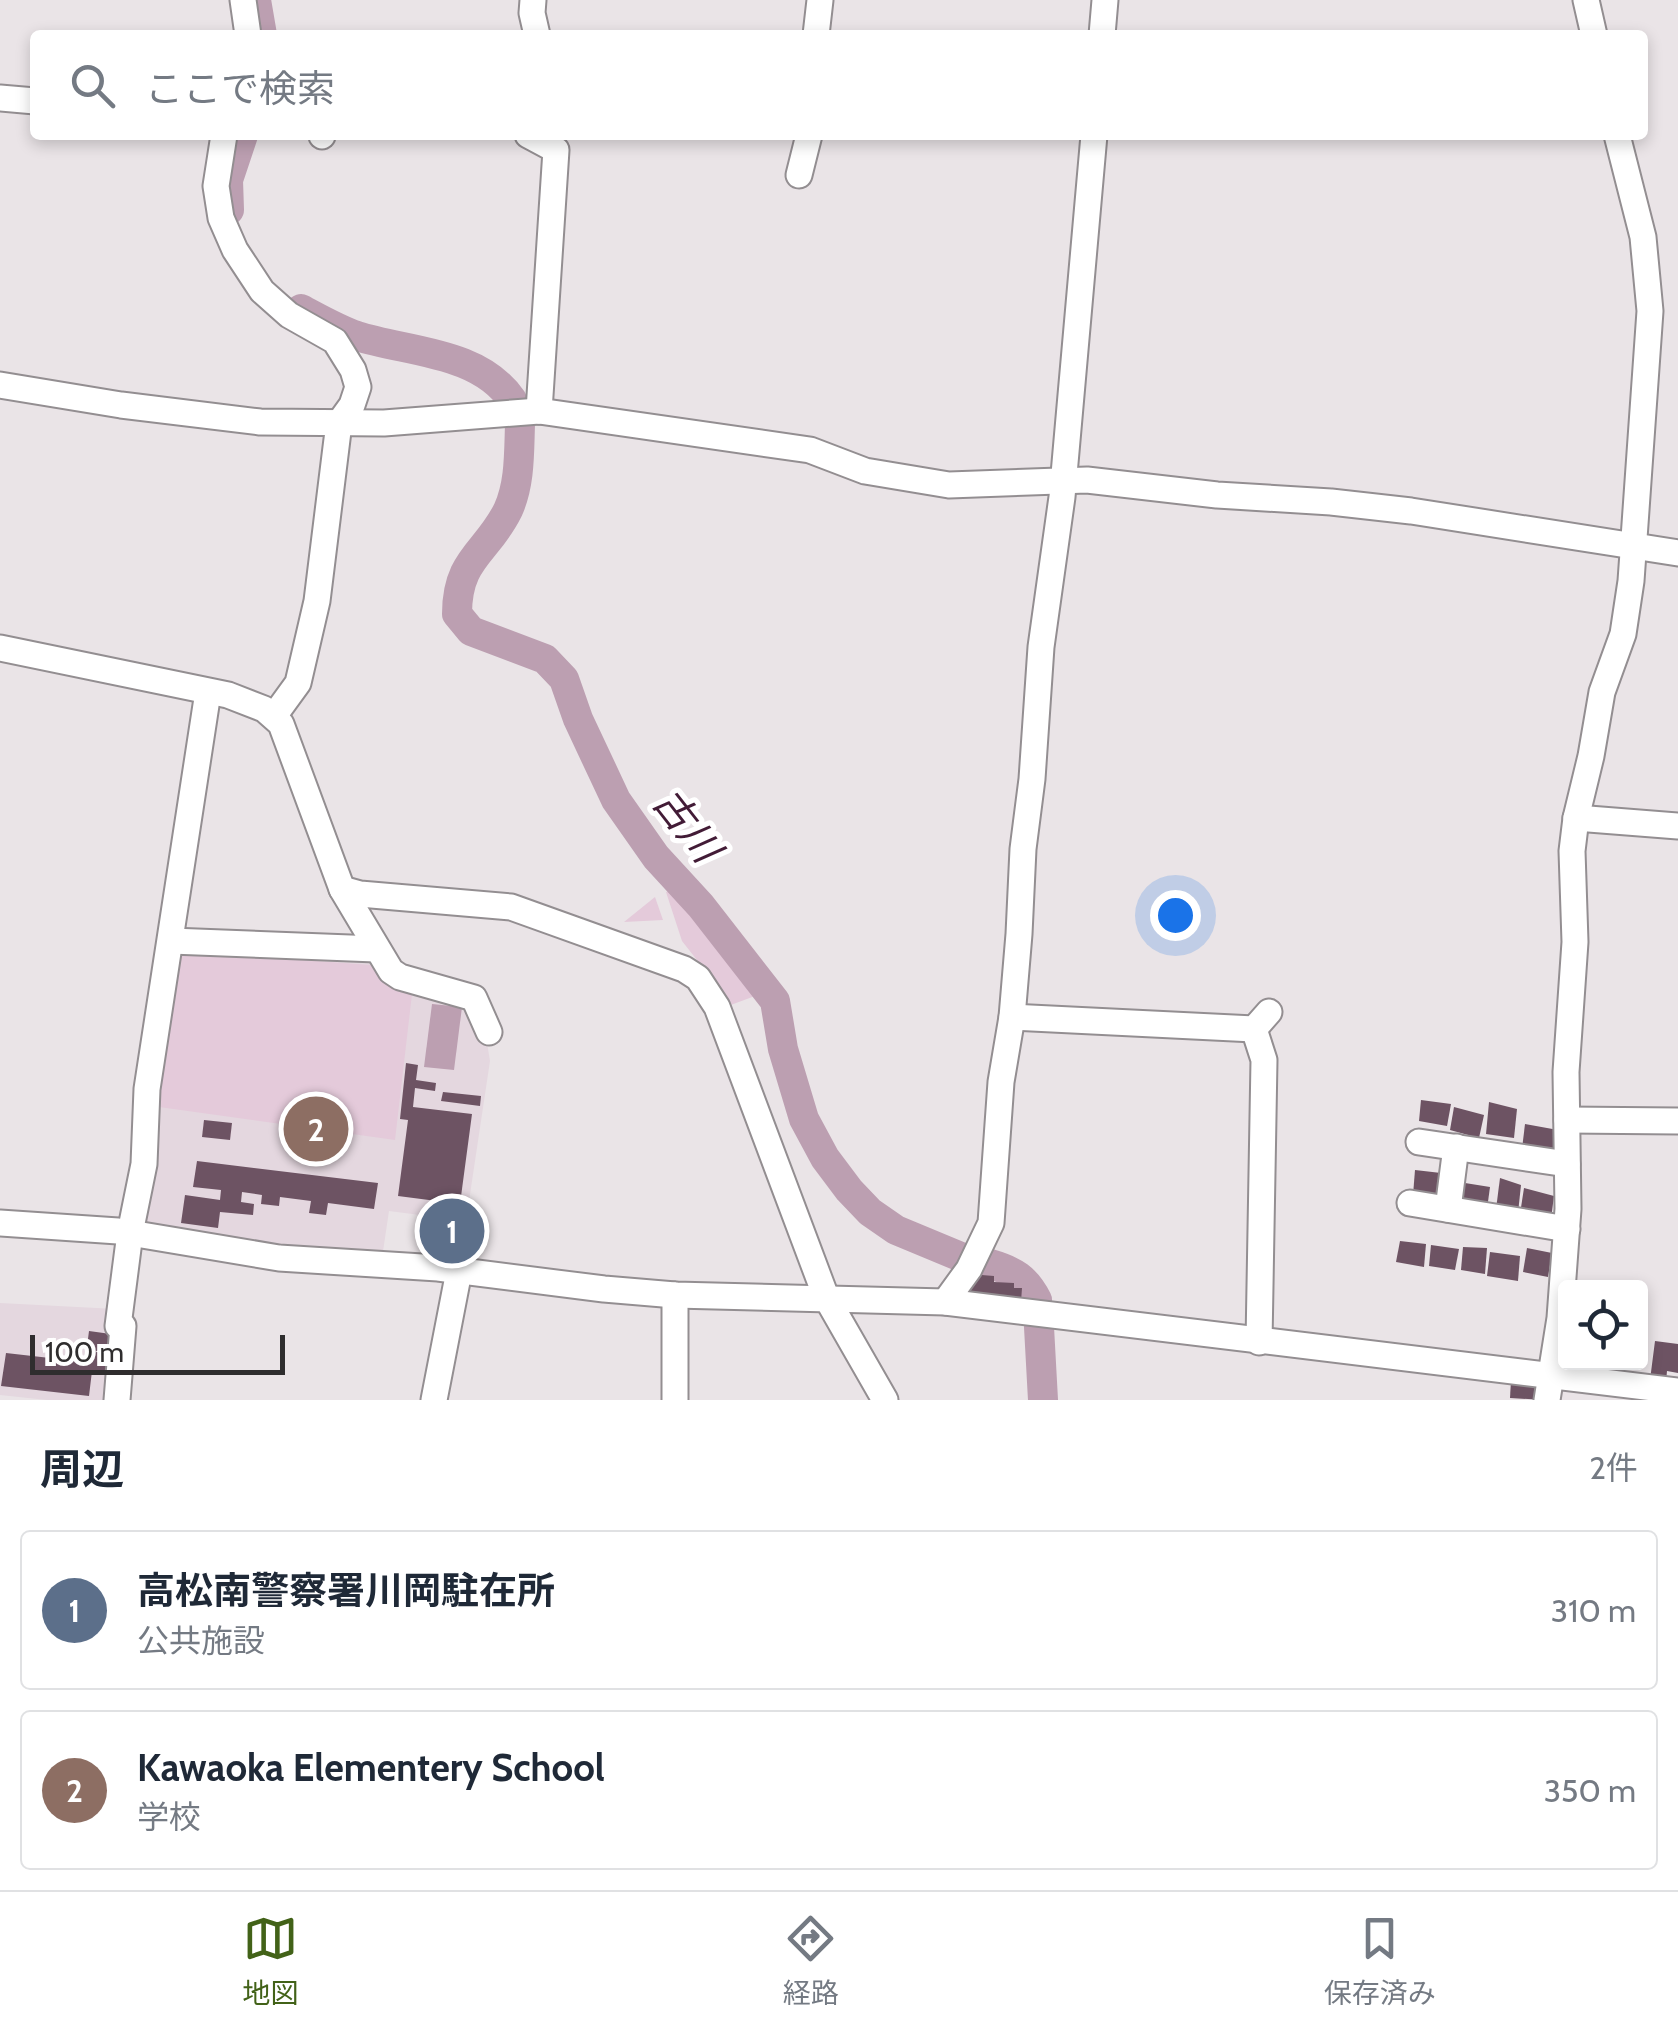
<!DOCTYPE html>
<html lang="ja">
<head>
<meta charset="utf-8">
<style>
  :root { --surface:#fff; --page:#f2f2f3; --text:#1f2937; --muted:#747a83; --line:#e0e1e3; --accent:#426218 }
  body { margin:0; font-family:Cabin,"Noto Sans JP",sans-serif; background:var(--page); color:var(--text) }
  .controls { position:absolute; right:30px; bottom:30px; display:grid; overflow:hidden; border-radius:10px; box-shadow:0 5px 15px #0003 }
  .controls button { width:90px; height:90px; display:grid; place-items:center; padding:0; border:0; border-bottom:2px solid var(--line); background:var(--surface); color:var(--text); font:50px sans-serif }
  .scale { position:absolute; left:30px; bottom:25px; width:255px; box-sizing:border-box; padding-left:10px; border:5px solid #2f2d2e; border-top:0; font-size:28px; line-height:35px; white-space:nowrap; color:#2f2d2e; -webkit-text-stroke:8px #fff; paint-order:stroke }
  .you { position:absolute; left:1175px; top:915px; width:35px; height:35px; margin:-25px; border:8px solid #fff; border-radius:50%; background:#1a73e8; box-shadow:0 0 0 15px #1a73e833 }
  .badge { display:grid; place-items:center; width:65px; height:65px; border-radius:50%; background:var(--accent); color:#fff; font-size:32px; font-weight:700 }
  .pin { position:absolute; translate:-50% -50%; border:5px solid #fff; box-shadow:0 2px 10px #0006 }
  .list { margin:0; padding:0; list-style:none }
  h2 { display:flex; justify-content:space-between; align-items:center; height:130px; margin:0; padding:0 40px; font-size:42px }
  h2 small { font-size:32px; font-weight:400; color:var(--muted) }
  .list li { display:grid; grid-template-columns:65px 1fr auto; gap:30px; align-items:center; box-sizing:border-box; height:160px; margin:0 20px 20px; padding:0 20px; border:2px solid var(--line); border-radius:10px }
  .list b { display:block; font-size:38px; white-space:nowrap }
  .list p { margin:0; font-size:32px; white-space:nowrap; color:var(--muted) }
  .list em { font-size:32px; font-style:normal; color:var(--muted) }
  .icon { flex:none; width:55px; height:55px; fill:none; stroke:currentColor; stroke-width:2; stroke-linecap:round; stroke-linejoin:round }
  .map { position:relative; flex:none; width:1678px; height:1400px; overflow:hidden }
  .search { position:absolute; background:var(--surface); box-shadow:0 5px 15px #0003; left:30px; right:30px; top:30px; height:110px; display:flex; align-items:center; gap:25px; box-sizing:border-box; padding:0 35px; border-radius:10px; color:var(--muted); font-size:38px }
  .sheet { height:490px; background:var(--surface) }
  nav { display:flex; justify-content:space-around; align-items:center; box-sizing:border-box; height:140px; border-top:2px solid var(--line); background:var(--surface); font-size:28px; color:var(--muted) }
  nav a { display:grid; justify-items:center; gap:5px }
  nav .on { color:var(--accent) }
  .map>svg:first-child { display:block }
  .built { fill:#e4d7df }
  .green { fill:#e4cada }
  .water { fill:#bc9fb1 }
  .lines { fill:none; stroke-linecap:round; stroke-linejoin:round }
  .river { stroke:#bc9fb1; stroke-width:30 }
  .building { fill:#6d5363 }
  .minor-casing { stroke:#938e91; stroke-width:29 }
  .minor { stroke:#fff; stroke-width:25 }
  .labels { text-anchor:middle; stroke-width:10; stroke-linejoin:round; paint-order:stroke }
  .water-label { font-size:40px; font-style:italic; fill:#421b36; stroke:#fff }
</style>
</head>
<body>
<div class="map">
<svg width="1678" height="1400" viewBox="0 0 1678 1400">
  <rect width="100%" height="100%" fill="#eae4e7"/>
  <g class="built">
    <path d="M177,946L377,958L467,1002L487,1043L490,1061L466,1221L389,1211L382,1258L288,1249L141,1223L153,1089Z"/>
    <path d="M0,1303L116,1309L113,1400H47L0,1395Z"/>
  </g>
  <g class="green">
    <path d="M674,890L761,991L764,1002L755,996L728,1006L719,988L682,941L666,892Z"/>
    <path d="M655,897L663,920L624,922Z"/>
    <path d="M180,951L371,965L384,983L412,994L395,1140L159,1107L160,1085Z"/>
  </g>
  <path class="water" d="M432,1004L462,1007L454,1070L424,1067Z"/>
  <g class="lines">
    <g class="river">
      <path d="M256,0L262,35"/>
      <path d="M229,210L228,180L243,135"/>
      <path d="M301,309C320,319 337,329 357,336C407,352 479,351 512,400"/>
      <path d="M520,424C519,453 520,484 508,510C487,553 457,558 457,614L471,631L545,659L564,679L578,719L616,800L656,857L701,906L775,1001L783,1049L804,1119L825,1158L849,1190L870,1212L896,1230L961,1257"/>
      <path d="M990,1264C1014,1271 1026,1278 1037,1300"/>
      <path d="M1039,1327L1043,1400"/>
    </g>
  </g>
  <g class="building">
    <path d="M406,1063L418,1065L416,1080L436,1083L435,1091L415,1088L413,1107L472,1114L460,1204L398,1196L408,1120L400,1119Z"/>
    <path d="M443,1092L481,1096L480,1106L441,1101Z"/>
    <path d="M1421,1100L1451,1104L1447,1126L1419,1121Z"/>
    <path d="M1489,1102L1517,1109L1514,1138L1486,1134Z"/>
    <path d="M1454,1107L1484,1115L1479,1138L1450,1130Z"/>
    <path d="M204,1120L232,1123L230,1140L202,1137Z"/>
    <path d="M1525,1124L1558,1130L1556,1153L1522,1149Z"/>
    <path d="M197,1161L378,1183L374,1209L328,1203L326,1215L309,1213L311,1201L280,1197L279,1206L261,1204L262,1195L242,1192L241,1202L254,1204L253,1215L220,1212L218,1228L181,1223L185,1195L220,1200L221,1190L193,1187Z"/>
    <path d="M1415,1170L1441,1173L1439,1200L1413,1195Z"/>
    <path d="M1500,1178L1521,1185L1518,1213L1496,1209Z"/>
    <path d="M1465,1183L1490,1187L1487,1209L1462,1205Z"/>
    <path d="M1524,1188L1554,1196L1551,1219L1520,1214Z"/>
    <path d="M1400,1241L1426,1244L1424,1267L1396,1262Z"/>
    <path d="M1431,1245L1459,1249L1455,1270L1429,1266Z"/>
    <path d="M1463,1247L1487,1248L1485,1274L1461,1270Z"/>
    <path d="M1527,1248L1552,1253L1548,1277L1523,1272Z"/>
    <path d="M1490,1252L1520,1256L1518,1281L1487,1276Z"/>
    <path d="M969,1274L994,1276V1282L1014,1283V1288H1022L1021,1302L969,1300Z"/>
    <path d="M89,1331L118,1335L113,1374L92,1371L89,1396L1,1386L6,1353L85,1362Z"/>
    <path d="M1655,1341L1678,1344V1373L1667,1371L1666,1382L1650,1380Z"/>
    <path d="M1511,1380L1546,1384L1544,1400L1510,1398Z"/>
  </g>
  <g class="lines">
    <g class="minor-casing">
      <g id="minor">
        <path d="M243,0L248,35"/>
        <path d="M533,0L532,13L537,35"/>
        <path d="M1586,0L1594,35"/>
        <path d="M816,35L820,0"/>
        <path d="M1102,35L1105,0"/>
        <path d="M0,98L35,101"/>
        <path d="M224,135L216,186L221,218L235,250L262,291L289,315L335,341L353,370L358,387L352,405L339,423L317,601L298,683L274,716"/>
        <path d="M322,135V136"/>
        <path d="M528,135L556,150L539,411"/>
        <path d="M799,175L809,135"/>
        <path d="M0,385L121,405L260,422L384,423L539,411L810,450L865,471L949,485L1087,480L1217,495L1331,502L1411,511L1678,553"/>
        <path d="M0,648L228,695L264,709L281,724L342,889L360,894L511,907L684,969L698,978L717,1007L826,1297L885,1400"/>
        <path d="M1576,818L1678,826"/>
        <path d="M342,889L391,971L400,977L474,998L489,1032"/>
        <path d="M171,941L376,949"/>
        <path d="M1012,1017L1254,1029L1269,1012"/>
        <path d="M1254,1029L1264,1060L1259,1342"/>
        <path d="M1567,1120L1678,1121"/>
        <path d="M1419,1142L1567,1164"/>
        <path d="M1410,1203L1567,1229"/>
        <path d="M1448,1209L1456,1147"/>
        <path d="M0,1223L118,1231L279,1258L438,1268L604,1289L675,1295L945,1302L1678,1391"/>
        <path d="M945,1302L969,1269L991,1223L1001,1082L1012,1017L1019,934L1023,849L1032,779L1041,647L1062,497L1094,135"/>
        <path d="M117,1400L123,1326H118L130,1233L144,1164L147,1089L208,692"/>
        <path d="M434,1400L459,1271"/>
        <path d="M675,1400V1295"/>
        <path d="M1547,1400L1560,1318L1568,1209L1566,1072L1575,942L1572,851L1576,818L1591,756L1602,692L1623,634L1631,581L1650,311L1643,237L1617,135"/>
      </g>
    </g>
    <use href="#minor" class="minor"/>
  </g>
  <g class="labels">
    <g class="water-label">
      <text transform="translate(687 825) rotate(52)" y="14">古川</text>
    </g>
  </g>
</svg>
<div class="controls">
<button><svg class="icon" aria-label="locate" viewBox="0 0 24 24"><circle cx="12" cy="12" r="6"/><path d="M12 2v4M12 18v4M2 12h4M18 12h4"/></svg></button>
</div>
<div class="scale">100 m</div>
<div class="you"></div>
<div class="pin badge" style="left:452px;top:1231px;background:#5c6f8a">1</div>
<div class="pin badge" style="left:316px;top:1129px;background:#8d6e63">2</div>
<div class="search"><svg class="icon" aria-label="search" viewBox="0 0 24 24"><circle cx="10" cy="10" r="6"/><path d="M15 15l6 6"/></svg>ここで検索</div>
</div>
<section class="sheet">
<h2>周辺<small>2件</small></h2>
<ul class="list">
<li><span class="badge" style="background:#5c6f8a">1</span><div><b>高松南警察署川岡駐在所</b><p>公共施設</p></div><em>310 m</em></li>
<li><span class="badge" style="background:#8d6e63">2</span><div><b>Kawaoka Elementery School</b><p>学校</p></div><em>350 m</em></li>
</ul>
</section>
<nav>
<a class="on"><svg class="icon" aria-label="map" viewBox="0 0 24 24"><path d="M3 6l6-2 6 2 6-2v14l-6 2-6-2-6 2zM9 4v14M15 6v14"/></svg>地図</a>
<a><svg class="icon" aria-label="directions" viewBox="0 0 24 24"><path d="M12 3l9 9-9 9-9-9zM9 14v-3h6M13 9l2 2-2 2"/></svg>経路</a>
<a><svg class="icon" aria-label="saved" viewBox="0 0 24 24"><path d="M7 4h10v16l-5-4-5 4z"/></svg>保存済み</a>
</nav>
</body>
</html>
